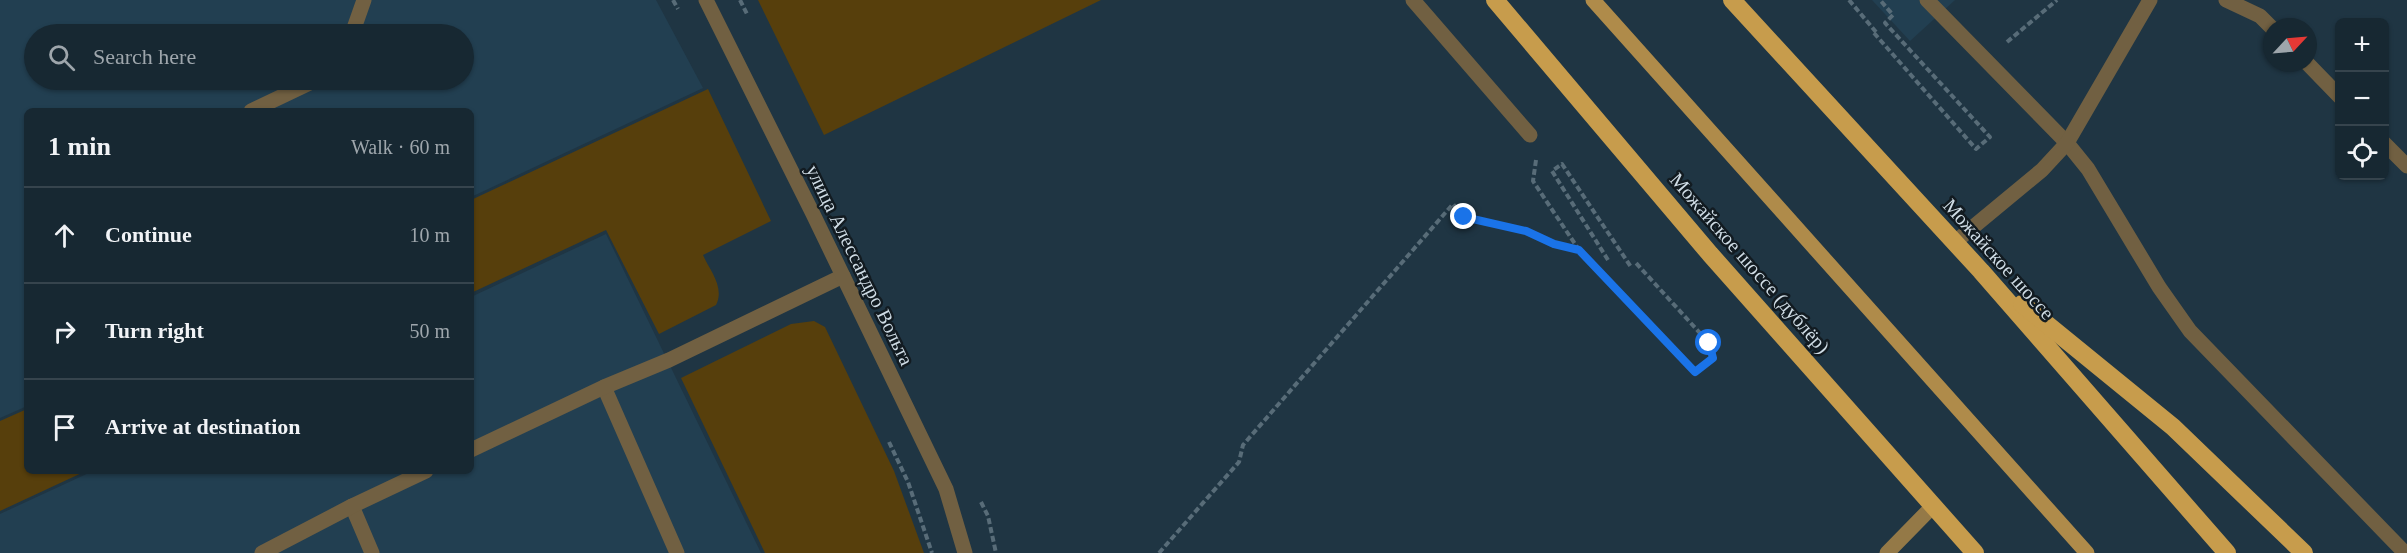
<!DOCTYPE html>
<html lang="en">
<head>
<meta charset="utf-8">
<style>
  :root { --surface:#172832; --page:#24343e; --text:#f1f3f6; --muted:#9ea6ac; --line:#36444d }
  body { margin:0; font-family:Georgia,serif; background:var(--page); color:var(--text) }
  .controls { position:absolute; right:18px; top:18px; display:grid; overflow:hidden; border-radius:9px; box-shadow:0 2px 4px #0004 }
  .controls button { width:54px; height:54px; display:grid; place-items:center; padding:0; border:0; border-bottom:2px solid var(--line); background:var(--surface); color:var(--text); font:30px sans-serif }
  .compass { position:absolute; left:2263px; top:18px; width:54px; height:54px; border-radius:50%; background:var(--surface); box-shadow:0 2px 4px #0004; rotate:64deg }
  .stop { position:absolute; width:18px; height:18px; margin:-14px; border:4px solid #1a73e8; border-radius:50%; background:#fff }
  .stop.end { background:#1a73e8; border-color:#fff; box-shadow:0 2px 6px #0008 }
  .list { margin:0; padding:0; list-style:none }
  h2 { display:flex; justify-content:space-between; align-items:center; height:78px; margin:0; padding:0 24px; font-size:26px }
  h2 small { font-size:20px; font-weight:400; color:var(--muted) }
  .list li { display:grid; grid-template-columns:39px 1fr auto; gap:18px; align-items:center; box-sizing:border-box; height:96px; padding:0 24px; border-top:2px solid var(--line) }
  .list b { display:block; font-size:22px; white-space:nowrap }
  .list em { font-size:20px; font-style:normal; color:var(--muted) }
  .icon { flex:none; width:33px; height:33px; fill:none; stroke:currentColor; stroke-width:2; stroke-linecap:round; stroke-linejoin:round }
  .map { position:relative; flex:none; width:2407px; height:553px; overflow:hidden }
  .search { position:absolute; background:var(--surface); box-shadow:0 2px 4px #0004; left:24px; top:24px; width:450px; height:66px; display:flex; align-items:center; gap:15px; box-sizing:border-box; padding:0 21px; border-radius:33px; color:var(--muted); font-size:22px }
  .panel { position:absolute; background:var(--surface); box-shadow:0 2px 4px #0004; left:24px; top:108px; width:450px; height:366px; border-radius:9px }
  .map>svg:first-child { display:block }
  .built { fill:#223f51; fill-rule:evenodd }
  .green { fill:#573f0c }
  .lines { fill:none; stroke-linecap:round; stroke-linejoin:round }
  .path { stroke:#586c78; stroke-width:4; stroke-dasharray:6 3; stroke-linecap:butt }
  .lane { stroke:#716042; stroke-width:15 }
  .street { stroke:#716042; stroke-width:15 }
  .secondary { stroke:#947947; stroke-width:15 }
  .primary { stroke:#af8b4a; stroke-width:15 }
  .highway { stroke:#c79c4c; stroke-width:18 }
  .route { stroke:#1a73e8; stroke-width:8 }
  .labels { text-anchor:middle; stroke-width:5; stroke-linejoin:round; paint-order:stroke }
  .street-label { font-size:20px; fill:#cfdce5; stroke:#121b21 }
</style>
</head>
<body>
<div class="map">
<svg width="2407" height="553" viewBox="0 0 2407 553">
  <rect width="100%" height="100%" fill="#1f3543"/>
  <g class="built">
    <path d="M0,0H656L703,88L471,197V111H27V406L0,418ZM34,34H464V80H34Z"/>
    <path d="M1872,0H1955L1910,41Z"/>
    <path d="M606,234L761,553H0V514L93,471H471V297Z"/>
  </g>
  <g class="green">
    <path d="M758,0H1101L824,135Z"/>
    <path d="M708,89L771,221L703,255C710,271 725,287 716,305L659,334L606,230L471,293V200Z"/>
    <path d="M814,321L825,327L894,471L924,553H765L681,378L791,324Z"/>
    <path d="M27,409V471H86L0,511V421Z"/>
  </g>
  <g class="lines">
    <g class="path">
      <path d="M673,0L678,9"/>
      <path d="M740,0L747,14"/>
      <path d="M1849,0L1876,32"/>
      <path d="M1874,33L1976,149L1990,137L1885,23L1893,15L1880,0"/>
      <path d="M2007,42L2057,0"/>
      <path d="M1536,160L1533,181L1579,250L1695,372L1714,358L1709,343L1636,263"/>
      <path d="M1608,260L1552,171L1562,164L1631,267"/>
      <path d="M889,442L908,482L932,553"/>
      <path d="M981,502L988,516L996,553"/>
      <path d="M1159,553L1239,462L1243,445L1453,204L1464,217L1526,231L1554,244L1579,250"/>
    </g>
    <g class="lane">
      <path d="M1413,0L1530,135"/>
      <path d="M1927,0L2067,143L2088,169L2159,287L2190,331L2405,553"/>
      <path d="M2226,0L2260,16L2272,28"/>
      <path d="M352,34L364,0"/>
      <path d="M2307,63L2340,97"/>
      <path d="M251,111L316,80"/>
      <path d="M2384,143L2407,166"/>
      <path d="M604,387L677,553"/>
      <path d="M471,450L604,387L669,360L843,276"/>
      <path d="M352,506L372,553"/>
      <path d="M262,553L352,506L426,471"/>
    </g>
    <g class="street">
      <path d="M706,0L813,214L946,489L965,553"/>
      <path d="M1955,242L2042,170L2067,143L2150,0"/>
    </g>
    <path class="secondary" d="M1887,553L1934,505"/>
    <path class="primary" d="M1593,0L2087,553"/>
    <g class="highway">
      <path d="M1495,0L1710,254L1975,553"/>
      <path d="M1732,0L1981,271L2227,553"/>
      <path d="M2022,304L2173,427L2304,553"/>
    </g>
  </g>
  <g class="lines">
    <path class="route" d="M1464,217L1526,231L1554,244L1579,250L1695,372L1713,358L1709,343"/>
  </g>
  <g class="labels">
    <g class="street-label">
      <text transform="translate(1999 259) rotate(48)" y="7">Можайское шоссе</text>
      <text transform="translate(1750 263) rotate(49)" y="7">Можайское шоссе (дублёр)</text>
      <text transform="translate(860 265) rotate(64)" y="7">улица Алессандро Вольта</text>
    </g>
  </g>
</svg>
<div class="controls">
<button>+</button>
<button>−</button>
<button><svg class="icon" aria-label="locate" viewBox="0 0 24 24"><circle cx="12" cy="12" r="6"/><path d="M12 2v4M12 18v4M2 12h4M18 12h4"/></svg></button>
</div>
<svg class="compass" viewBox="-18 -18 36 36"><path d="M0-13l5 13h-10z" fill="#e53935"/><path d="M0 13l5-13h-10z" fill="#9ea6ac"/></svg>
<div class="stop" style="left:1709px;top:343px"></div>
<div class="stop end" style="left:1464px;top:217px"></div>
<div class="search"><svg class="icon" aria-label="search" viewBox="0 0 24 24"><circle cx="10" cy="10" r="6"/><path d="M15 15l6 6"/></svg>Search here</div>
<section class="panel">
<h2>1 min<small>Walk · 60 m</small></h2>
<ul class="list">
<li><svg class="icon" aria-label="ahead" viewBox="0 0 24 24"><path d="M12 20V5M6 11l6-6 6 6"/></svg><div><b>Continue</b></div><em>10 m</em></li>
<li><svg class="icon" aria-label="right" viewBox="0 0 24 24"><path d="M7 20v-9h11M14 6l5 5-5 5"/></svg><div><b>Turn right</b></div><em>50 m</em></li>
<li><svg class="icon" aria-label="arrive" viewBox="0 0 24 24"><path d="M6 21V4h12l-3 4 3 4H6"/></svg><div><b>Arrive at destination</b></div></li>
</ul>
</section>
</div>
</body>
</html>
